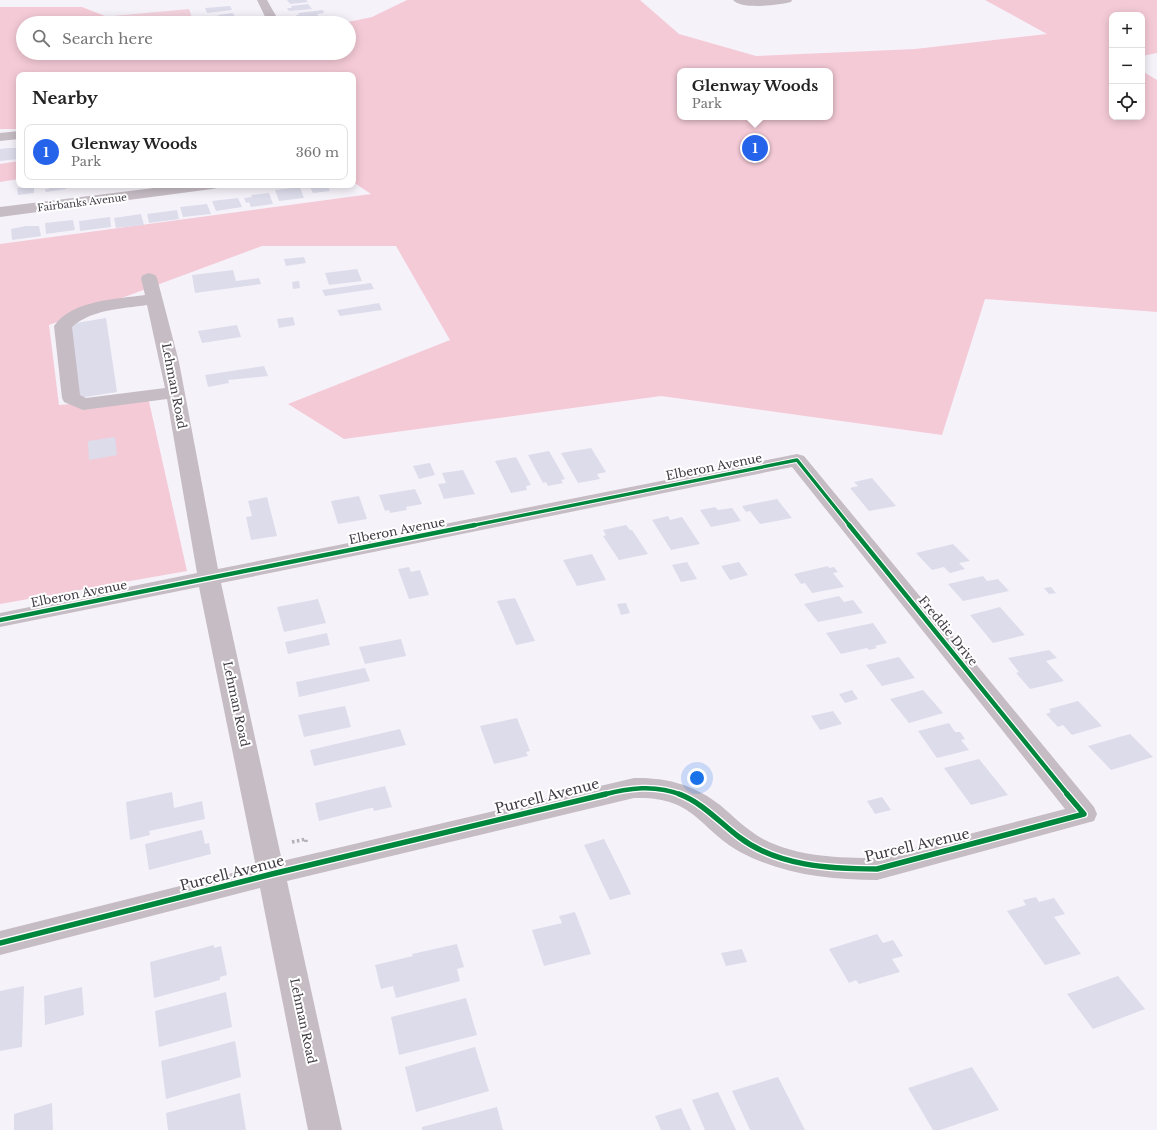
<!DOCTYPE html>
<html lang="en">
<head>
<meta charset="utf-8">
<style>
  :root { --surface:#fff; --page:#f6f6f6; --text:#222; --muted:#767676; --line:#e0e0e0; --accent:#2563eb }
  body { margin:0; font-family:"Libre Baskerville",serif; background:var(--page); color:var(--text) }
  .controls { position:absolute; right:12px; top:12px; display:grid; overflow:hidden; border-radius:8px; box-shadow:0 2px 10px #0003 }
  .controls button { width:36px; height:36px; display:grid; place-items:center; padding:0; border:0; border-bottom:1px solid var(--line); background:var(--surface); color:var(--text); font:20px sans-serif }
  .you { position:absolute; left:697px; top:778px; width:14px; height:14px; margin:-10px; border:3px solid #fff; border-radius:50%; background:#1a73e8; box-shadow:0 0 0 6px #1a73e833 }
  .badge { display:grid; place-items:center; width:26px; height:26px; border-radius:50%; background:var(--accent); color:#fff; font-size:13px; font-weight:700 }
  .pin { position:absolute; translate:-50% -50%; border:2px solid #fff; box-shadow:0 1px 4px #0006 }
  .popup { position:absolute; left:677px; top:68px; width:156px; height:52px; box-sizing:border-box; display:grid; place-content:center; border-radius:8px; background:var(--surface); filter:drop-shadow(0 1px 3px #0005); font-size:13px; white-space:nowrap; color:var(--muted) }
  .popup b { font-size:15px; color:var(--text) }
  .popup::after { content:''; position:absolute; left:50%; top:100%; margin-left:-8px; border:8px solid transparent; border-top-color:var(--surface) }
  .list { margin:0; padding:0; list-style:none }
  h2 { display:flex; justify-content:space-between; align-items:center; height:52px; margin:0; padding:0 16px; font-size:17px }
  h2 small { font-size:13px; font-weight:400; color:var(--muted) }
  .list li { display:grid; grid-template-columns:26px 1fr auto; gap:12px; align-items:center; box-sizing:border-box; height:56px; margin:0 8px 8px; padding:0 8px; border:1px solid var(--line); border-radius:8px }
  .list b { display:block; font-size:15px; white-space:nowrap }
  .list p { margin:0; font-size:13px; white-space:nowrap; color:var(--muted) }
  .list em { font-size:13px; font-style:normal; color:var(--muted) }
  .icon { flex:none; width:22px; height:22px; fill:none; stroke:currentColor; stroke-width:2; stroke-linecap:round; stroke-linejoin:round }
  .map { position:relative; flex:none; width:1157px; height:1130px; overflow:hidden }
  .search { position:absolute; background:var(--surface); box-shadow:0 2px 10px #0003; left:16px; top:16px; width:340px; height:44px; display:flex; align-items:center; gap:10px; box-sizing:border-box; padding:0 14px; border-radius:22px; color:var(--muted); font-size:15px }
  .panel { position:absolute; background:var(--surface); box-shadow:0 2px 10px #0003; left:16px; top:72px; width:340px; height:116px; border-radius:8px }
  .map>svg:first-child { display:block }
  .green { fill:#f3d3dd }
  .forest { fill:#f4cad7; fill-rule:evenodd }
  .building { fill:#dddceb }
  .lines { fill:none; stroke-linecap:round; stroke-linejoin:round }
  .path { stroke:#b6b1b6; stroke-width:3.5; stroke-dasharray:2.5 2.5; stroke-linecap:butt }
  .minor { fill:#c6bcc4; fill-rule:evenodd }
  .cycleway-far2-casing { stroke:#fff; stroke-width:5.5 }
  .cycleway-far1-casing { stroke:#fff; stroke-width:7 }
  .cycleway-casing { stroke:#fff; stroke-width:8 }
  .cycleway-far2 { stroke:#00873e; stroke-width:3.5 }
  .cycleway-far1 { stroke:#00873e; stroke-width:4.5 }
  .cycleway { stroke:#00873e; stroke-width:5.5 }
  .labels { text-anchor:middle; stroke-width:4; stroke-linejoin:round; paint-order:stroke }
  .far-street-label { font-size:10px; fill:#3f3a43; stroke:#fff }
  .street-label { font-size:12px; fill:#3f3a43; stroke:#fff }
  .near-street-label { font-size:14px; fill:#3f3a43; stroke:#fff }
</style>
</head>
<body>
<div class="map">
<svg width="1157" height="1130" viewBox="0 0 1157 1130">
  <rect width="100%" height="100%" fill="#f6f2fa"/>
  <path class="green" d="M189,9L194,23H36Z"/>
  <g class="forest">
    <path d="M407,0H640L679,34L756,56L915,49L1047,34L985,0H1157V53L1142,56V15H1112V117H1142V71L1157,80V312L985,299L942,435L661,396L344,439L288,404L450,340L396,246H262L49,325L59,405L148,397L187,571L0,604V244L371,194L353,182V75H19V129H0V7H82L123,23H23V53H349V23H343L372,17ZM680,71H830V117H680Z"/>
    <path d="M19,161V179L0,182V164Z"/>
  </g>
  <g class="building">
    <path d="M287,0H306L308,2L290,4Z"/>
    <path d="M308,4L312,9L289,11L287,8H292L291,6Z"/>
    <path d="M230,6L232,10L207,13L205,8Z"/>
    <path d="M323,10L324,13L317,14L319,17L298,19L296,15H299L298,13Z"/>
    <path d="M233,13L235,18L220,19L216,17H219L218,15Z"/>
    <path d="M8,148H19V159L0,161V149Z"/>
    <path d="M48,185H65L66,189L46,192L45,189H49Z"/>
    <path d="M327,185L330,191L313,193L310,187Z"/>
    <path d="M34,186V193L18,195L17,188Z"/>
    <path d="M300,187L304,198L279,201L275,190Z"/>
    <path d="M269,193L273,204L251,207L249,202L246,203L244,198L252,197L251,195Z"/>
    <path d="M238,198L242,207L216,211L212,201Z"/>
    <path d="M207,204L211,214L183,217L180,207Z"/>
    <path d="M177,210L179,219L149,223L147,214Z"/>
    <path d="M141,214L144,225L116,228L114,218Z"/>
    <path d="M110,217L111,227L80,231L79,221Z"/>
    <path d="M73,220L75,230L46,234L45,223Z"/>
    <path d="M26,226H39L41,236L12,240L11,229Z"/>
    <path d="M304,257L306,263L286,266L284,259Z"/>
    <path d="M357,269L362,281L329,285L325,273Z"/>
    <path d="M233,270L236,281L259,278L261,284L195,293L192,275Z"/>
    <path d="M299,281L300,288L293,289L292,282Z"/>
    <path d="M371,283L374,289L325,296L322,290Z"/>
    <path d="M379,303L382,310L340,316L337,310Z"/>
    <path d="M293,317L295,325L279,328L277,319Z"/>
    <path d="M106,318L117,392L79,398L70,324Z"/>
    <path d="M237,325L241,337L202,343L198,331Z"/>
    <path d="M264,366L268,376L228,380L229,383L208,387L205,375Z"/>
    <path d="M115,437L117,455L89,460L88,441Z"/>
    <path d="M591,448L606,472L597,474L600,479L578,483L561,453Z"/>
    <path d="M549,451L565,479L561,480L563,483L548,486L546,482L543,483L528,455Z"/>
    <path d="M516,457L531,485L526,486L527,490L511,493L495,461Z"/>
    <path d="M430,463L435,475L419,479L413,466Z"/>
    <path d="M463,470L475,494L444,499L438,484L446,483L442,473Z"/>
    <path d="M872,478L896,506L869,511L850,488L858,486L854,482Z"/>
    <path d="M415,489L422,504L406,507L407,510L390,513L389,510L385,511L379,495Z"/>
    <path d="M359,496L367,519L338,524L331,501Z"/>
    <path d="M267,497L277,536L251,540L246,517L252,516L248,501Z"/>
    <path d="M777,499L792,518L760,524L750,511L746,512L742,506Z"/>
    <path d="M715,507L718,510L732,508L741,521L711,527L700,510Z"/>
    <path d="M668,516L670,520L682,517L700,544L671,550L652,520Z"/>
    <path d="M626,525L630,530H632L648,554L619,560L603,536L606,535L603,530Z"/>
    <path d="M953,544L970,561L959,563L965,569L950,573L944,567L932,570L916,553Z"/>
    <path d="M592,554L606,580L577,586L563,560Z"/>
    <path d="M687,562L697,579L681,582L672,565Z"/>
    <path d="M739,562L748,575L730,580L721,566Z"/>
    <path d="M828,566L829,568L834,567L838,572L833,573L844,587L812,593L805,583L801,584L794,574Z"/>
    <path d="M409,567L411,572L420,570L429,595L409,599L398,569Z"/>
    <path d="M983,576L987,581L998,579L1009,591L963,601L948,584Z"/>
    <path d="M1051,587L1056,593L1049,594L1044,588Z"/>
    <path d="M839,596L844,602L853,600L863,613L818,622L804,604Z"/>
    <path d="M515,598L535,641L516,645L497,601Z"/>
    <path d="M318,599L326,623L284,632L277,607Z"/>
    <path d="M626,603L630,613L621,615L617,604Z"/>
    <path d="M1000,607L1025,635L993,643L970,615Z"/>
    <path d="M873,623L887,643L875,646L877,648L869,650L867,648L841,654L826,633Z"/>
    <path d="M327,633L330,645L288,654L285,642Z"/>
    <path d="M401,639L406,656L365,664L359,647Z"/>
    <path d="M1049,650L1057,658L1046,661L1064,681L1030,689L1016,673L1019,672L1008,658Z"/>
    <path d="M899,657L915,678L882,686L866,665Z"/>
    <path d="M365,668L370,681L299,697L296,682Z"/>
    <path d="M852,690L858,699L845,703L839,694Z"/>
    <path d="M923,690L943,713L909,723L890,699Z"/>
    <path d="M1078,701L1102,726L1072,735L1063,725L1058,727L1046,714L1051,712L1049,709Z"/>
    <path d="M345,706L351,727L304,737L298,715Z"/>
    <path d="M833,711L842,724L820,730L811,716Z"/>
    <path d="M517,718L530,751L526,752L528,756L494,764L480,726Z"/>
    <path d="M949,723L955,732H960L965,739L961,740L969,750L937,758L918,731Z"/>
    <path d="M400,729L406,745L314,766L310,750Z"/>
    <path d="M1130,734L1153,757L1111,770L1088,746Z"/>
    <path d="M979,759L1008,795L971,805L944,768Z"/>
    <path d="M385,786L392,807L374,811L373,808H371L319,821L315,803Z"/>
    <path d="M172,792L174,808L202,801L205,819L149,831L150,835L130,840L126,802Z"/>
    <path d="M882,797L891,810L875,814L867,801Z"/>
    <path d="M202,830L205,844L209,843L211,854L149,870L145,844Z"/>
    <path d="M604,839L622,875L631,894L610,900L584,845Z"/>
    <path d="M1036,897L1039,902L1054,898L1065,914L1054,917L1081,954L1045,965L1007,911L1026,905L1023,900Z"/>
    <path d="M575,912L591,954L544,966L532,930L562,923L559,916Z"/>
    <path d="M877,934L883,943L893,940L903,956L892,959L900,972L859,984L856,980L849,983L829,949Z"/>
    <path d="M457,944L464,967L457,969L460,981L396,998L393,986L381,989L375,965L413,956L412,954Z"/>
    <path d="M214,945V948L221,946L227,975L220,977V980L154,998L150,962Z"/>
    <path d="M742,949L747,962L726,966L721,953Z"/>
    <path d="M1118,976L1145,1009L1093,1029L1067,994Z"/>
    <path d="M24,986L22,1047L0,1051V991Z"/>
    <path d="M82,987L84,1015L45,1025L44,996Z"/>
    <path d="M226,992L232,1027L159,1047L155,1011Z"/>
    <path d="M466,998L477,1035L399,1055L391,1017Z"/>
    <path d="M235,1041L241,1077L166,1099L161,1061Z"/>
    <path d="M475,1047L489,1091L416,1112L405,1067Z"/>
    <path d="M972,1067L999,1110L940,1130H933L908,1088Z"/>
    <path d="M778,1077L805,1130H750L732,1091Z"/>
    <path d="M718,1092L736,1130H705L692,1100Z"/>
    <path d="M240,1093L246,1130H168L166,1113Z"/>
    <path d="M52,1103L53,1130H14V1114Z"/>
    <path d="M497,1107L503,1130H422V1127Z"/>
    <path d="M681,1108L691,1130H661L655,1116Z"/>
  </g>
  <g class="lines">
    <path class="path" d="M292,842L306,839V842"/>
    <g class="minor">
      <path d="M257,0H267L280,23H268Z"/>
      <path d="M733,0H792L791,2C779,5 741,10 733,0Z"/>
      <path d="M19,131V139L0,141V133Z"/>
      <path d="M178,185H219L217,188L212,189L0,217V207Z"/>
      <path d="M149,273L155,275L157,278L179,362L218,569L797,454L804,456L1094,807L1097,814L1094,821L877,880C832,880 785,875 744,854C698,830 697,796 634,798L287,881L342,1130H308L260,888L0,955V931L256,867L199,587L0,627V613L197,573L167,399L83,410L64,402L62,398L54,326C72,300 117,299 145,295L141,278L143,275ZM147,305L165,388L86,398L80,395L72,327C92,309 122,309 147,305ZM792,467L1065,809L877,858C839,858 798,857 763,839C747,830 734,817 720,805C695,785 666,777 634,778L282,861L221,583Z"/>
    </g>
    <g class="cycleway-far2-casing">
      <path id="cycleway-far2" d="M470,526L797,460L850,526"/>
    </g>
    <g class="cycleway-far1-casing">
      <g id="cycleway-far1">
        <path d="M849,525L1068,795"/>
        <path d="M0,620L475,525"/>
        <path d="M602,795C628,788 655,784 682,795"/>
      </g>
    </g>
    <g class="cycleway-casing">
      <g id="cycleway">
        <path d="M679,794C703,803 719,822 739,837C777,866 830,869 877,869L1084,814L1067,794"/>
        <path d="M0,943L272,874L606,794"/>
      </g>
    </g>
    <use href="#cycleway-far2" class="cycleway-far2"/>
    <use href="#cycleway-far1" class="cycleway-far1"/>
    <use href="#cycleway" class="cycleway"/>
  </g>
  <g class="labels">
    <g class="far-street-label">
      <text transform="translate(82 202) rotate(-7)" y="4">Fairbanks Avenue</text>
    </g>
    <g class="street-label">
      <text transform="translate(174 386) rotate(79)" y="4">Lehman Road</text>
      <text transform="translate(714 467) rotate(-11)" y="4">Elberon Avenue</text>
      <text transform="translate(397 531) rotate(-11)" y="4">Elberon Avenue</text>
      <text transform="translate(79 594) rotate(-11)" y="4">Elberon Avenue</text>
      <text transform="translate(948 631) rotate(51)" y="4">Freddie Drive</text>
      <text transform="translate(236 704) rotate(78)" y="4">Lehman Road</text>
      <text transform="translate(303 1021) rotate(78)" y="4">Lehman Road</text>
    </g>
    <g class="near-street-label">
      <text transform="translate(547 796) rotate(-14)" y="5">Purcell Avenue</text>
      <text transform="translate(917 845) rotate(-13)" y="5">Purcell Avenue</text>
      <text transform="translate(232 873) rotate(-14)" y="5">Purcell Avenue</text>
    </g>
  </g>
</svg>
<div class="controls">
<button>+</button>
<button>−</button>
<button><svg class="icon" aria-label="locate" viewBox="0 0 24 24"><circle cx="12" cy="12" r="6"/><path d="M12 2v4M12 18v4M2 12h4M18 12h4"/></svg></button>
</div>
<div class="you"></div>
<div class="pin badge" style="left:755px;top:148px">1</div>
<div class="popup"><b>Glenway Woods</b>Park</div>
<div class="search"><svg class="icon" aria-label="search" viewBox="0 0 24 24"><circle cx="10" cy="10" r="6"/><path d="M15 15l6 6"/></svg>Search here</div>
<section class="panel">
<h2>Nearby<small></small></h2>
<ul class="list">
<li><span class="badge">1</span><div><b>Glenway Woods</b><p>Park</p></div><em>360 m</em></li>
</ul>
</section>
</div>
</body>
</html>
